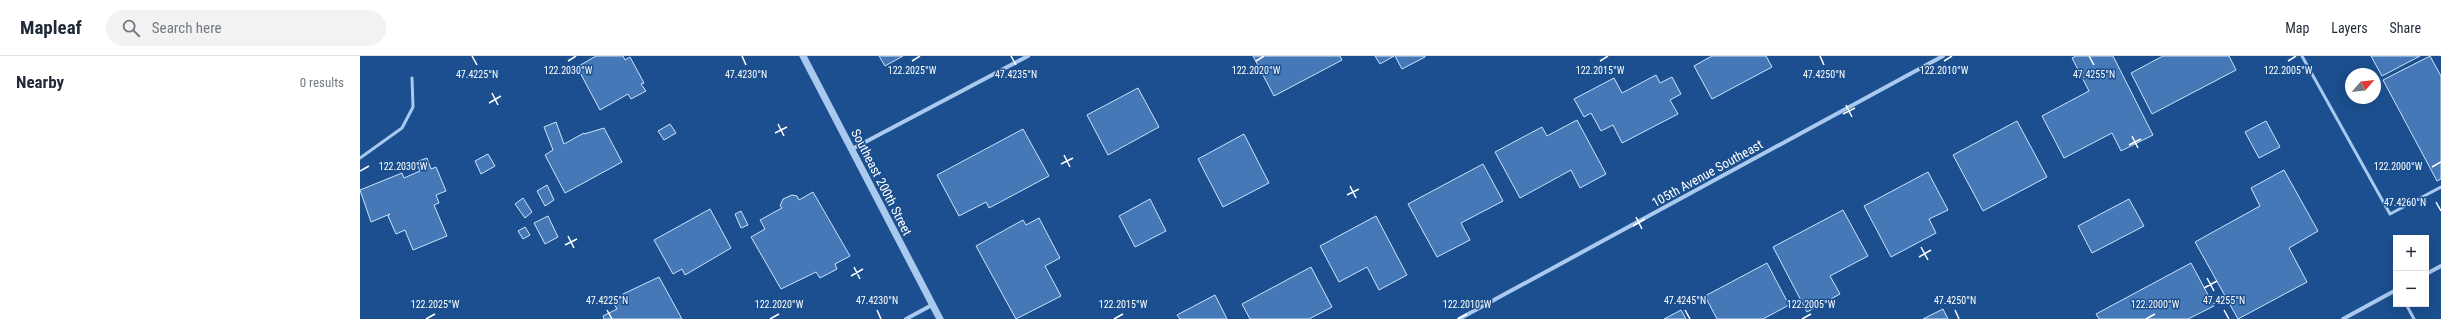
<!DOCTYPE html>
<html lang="en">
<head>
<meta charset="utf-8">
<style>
  :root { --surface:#fff; --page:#f2f2f3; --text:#1f2937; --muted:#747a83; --line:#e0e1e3 }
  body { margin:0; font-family:"Roboto Condensed",sans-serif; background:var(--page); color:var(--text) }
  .controls { position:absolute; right:12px; bottom:12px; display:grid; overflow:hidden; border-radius:0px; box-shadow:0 4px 16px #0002 }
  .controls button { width:36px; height:36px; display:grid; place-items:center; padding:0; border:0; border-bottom:1px solid var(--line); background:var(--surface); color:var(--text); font:20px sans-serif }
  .compass { position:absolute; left:1985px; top:12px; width:36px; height:36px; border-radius:50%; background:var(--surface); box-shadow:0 4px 16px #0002; rotate:62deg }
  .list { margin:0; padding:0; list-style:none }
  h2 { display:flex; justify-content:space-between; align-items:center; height:52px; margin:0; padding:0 16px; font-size:17px }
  h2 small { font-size:13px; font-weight:400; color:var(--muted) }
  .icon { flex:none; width:22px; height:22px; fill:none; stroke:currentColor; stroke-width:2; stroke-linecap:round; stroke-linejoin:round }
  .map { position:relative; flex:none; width:2081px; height:263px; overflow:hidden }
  header { display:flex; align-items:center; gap:24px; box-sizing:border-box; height:56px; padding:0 20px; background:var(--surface); border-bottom:1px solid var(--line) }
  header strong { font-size:19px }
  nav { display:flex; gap:22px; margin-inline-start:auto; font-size:14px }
  .search { width:280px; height:36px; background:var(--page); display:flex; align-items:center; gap:10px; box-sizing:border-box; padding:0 14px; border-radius:22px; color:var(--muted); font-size:15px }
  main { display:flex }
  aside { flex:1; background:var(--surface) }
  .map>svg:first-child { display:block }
  .building { fill:#4478b7; stroke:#cfe3fa }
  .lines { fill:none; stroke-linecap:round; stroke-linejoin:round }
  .service { stroke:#a9c9ee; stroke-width:3 }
  .minor { stroke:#a9c9ee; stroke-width:4 }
  .tertiary { stroke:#a9c9ee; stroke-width:7 }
  .ticks { fill:none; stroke:#fff; stroke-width:1.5 }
  .labels { text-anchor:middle; stroke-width:3; stroke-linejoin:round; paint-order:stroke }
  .street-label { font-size:13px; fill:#fff; stroke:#1b4f8f }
  .ticks-label { font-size:10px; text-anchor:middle; fill:#fff; stroke:#1b4f8f; stroke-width:3; stroke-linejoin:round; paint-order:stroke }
</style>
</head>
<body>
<header>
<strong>Mapleaf</strong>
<div class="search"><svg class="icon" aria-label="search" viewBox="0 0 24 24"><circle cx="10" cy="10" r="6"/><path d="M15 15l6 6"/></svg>Search here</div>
<nav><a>Map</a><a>Layers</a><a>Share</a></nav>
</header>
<main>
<aside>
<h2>Nearby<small>0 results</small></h2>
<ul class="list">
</ul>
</aside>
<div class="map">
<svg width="2081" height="263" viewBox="0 0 2081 263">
  <rect width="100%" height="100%" fill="#1b4f8f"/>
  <g class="building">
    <path d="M236,0H263L265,4L270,1L284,27L281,28L286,35L271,43L268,38L240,54L217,11Z"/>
    <path d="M519,0H543L525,10Z"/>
    <path d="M893,0H980L982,4L914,40Z"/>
    <path d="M1015,0H1034L1020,8Z"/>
    <path d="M1035,0H1065V1L1042,13Z"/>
    <path d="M1352,0H1406L1412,11L1352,43L1334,10Z"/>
    <path d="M1716,0H1753L1793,79L1761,95L1752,77L1704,102L1682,60L1729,35L1712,2Z"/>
    <path d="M1803,0H1869L1876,14L1792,58L1771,17Z"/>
    <path d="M2011,0H2060L2022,20Z"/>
    <path d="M2070,0L2081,20V123L2077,125L2023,24Z"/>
    <path d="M1296,19L1300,27L1312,21L1321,38L1310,44L1318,58L1262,87L1253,69L1241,75L1231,57L1224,61L1214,43L1254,22L1262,37Z"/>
    <path d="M778,32L799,71L748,99L727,59Z"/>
    <path d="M1217,64L1246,118L1220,132L1211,114L1160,142L1135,96L1182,71L1187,80Z"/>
    <path d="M1657,65L1687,121L1623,155L1593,99Z"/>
    <path d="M1906,65L1920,91L1899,102L1885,76Z"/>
    <path d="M196,66L204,88L224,77V78L244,72L262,106L205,137L185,99L193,94L184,71Z"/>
    <path d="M310,68L316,77L304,84L298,75Z"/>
    <path d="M663,73L689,120L629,152L626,146L599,160L577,119Z"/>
    <path d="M884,78L909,127L863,151L838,103Z"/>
    <path d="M128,98L135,110L121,118L115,105Z"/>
    <path d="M67,102L71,113L76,111L86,135L76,139L79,147L74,149L87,180L53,194L45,174L36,178L28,160L30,158L11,166L0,134L42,117L44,122L60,115L56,106Z"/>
    <path d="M1123,108L1143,145L1101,167L1110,184L1077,201L1048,148Z"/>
    <path d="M1924,114L1958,175L1929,192L1947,226L1878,263L1835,186L1900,150L1891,132Z"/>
    <path d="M1568,116L1588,154L1569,163L1576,177L1531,201L1504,150Z"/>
    <path d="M187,129L194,144L185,150L177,135Z"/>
    <path d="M453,136L490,200L475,208L477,213L460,222L456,216L421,233L391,181L405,173L400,164L422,152L420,150L423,143L432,139L437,140L439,144Z"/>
    <path d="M163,142L172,156L165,162L155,148Z"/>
    <path d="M790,143L806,175L775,191L759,160Z"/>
    <path d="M1769,143L1784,170L1732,197L1718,170Z"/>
    <path d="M350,153L371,192L325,219L322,213L313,218L294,184Z"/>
    <path d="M1483,154L1508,200L1470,220L1480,238L1447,256L1413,191Z"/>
    <path d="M381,155L388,169L381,172L375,158Z"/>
    <path d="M188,160L198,181L185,188L174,167Z"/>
    <path d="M1016,160L1047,219L1019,234L1007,211L979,226L960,190Z"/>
    <path d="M679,162L700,202L685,210L701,240L656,263L616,190L663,164L666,169Z"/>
    <path d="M165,171L170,179L163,183L158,175Z"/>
    <path d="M1407,207L1429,249L1403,263H1357L1345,240Z"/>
    <path d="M1831,207L1854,250L1828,263H1739L1736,258Z"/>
    <path d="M951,211L972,251L949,263H890L882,248Z"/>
    <path d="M299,221L322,263H244L243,260L257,253L253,246L264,241L263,238Z"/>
    <path d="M855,239L867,263H820L817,259Z"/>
    <path d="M1583,253L1588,263H1563Z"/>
    <path d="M1321,254L1326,263H1304Z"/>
  </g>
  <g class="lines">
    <g class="service">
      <path d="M1942,0L2030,158L2081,131"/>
      <path d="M0,102L42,72L53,51L52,22"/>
      <path d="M2046,248L2054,263"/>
    </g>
    <g class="minor">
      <path d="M492,93L668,0"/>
      <path d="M2066,218L2081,210"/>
      <path d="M546,263L572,249"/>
      <path d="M1099,263L1583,0"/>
      <path d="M1983,263L2036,234"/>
    </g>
    <path class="tertiary" d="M443,0L580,263"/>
  </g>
  <path class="ticks" d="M112,0L117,9M382,0L386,9M651,0L656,9M1460,0L1464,9M1729,0L1734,9M208,5L216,0M552,5L560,0M896,5L904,0M1240,5L1248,0M1584,5L1592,0M1928,5L1936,0M132,37L138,49M129,47L141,40M1486,49L1492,61M1483,58L1495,52M418,68L424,80M415,77L427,71M1772,80L1778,92M1769,89L1781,83M704,99L710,111M701,108L713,102M2072,111L2081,106M0,115L9,110M990,130L996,142M987,139L999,133M2076,146L2081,155M1276,161L1282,173M1273,170L1285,163M208,180L214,192M205,189L217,183M1561,191L1568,204M1559,201L1571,194M494,211L500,223M491,220L503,213M1847,222L1854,235M1844,232L1857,225M247,254L252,263M517,254L521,263M1325,254L1330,263M1595,254L1599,263M1864,254L1869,263M66,263L75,258M410,263L419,258M754,263L763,258M1098,263L1107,258M1442,263L1451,258M1786,263L1795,258"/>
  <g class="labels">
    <g class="street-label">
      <text transform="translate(1347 117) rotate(-29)" y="5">105th Avenue Southeast</text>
      <text transform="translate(522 126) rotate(63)" y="5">Southeast 200th Street</text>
    </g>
  </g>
  <g class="ticks-label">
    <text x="208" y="18">122.2030°W</text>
    <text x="552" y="18">122.2025°W</text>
    <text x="896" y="18">122.2020°W</text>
    <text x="1240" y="18">122.2015°W</text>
    <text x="1584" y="18">122.2010°W</text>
    <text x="1928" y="18">122.2005°W</text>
    <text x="117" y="22">47.4225°N</text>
    <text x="386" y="22">47.4230°N</text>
    <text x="656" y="22">47.4235°N</text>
    <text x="1464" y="22">47.4250°N</text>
    <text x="1734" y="22">47.4255°N</text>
    <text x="43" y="114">122.2030°W</text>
    <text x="2038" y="114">122.2000°W</text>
    <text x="2045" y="150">47.4260°N</text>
    <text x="247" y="248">47.4225°N</text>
    <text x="517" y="248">47.4230°N</text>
    <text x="1325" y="248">47.4245°N</text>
    <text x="1595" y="248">47.4250°N</text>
    <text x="1864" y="248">47.4255°N</text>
    <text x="75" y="252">122.2025°W</text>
    <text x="419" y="252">122.2020°W</text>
    <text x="763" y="252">122.2015°W</text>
    <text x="1107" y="252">122.2010°W</text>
    <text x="1451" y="252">122.2005°W</text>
    <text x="1795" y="252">122.2000°W</text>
  </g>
</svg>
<div class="controls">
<button>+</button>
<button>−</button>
</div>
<svg class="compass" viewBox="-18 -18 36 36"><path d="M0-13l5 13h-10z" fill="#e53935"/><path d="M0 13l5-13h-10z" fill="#747a83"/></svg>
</div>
</main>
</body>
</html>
